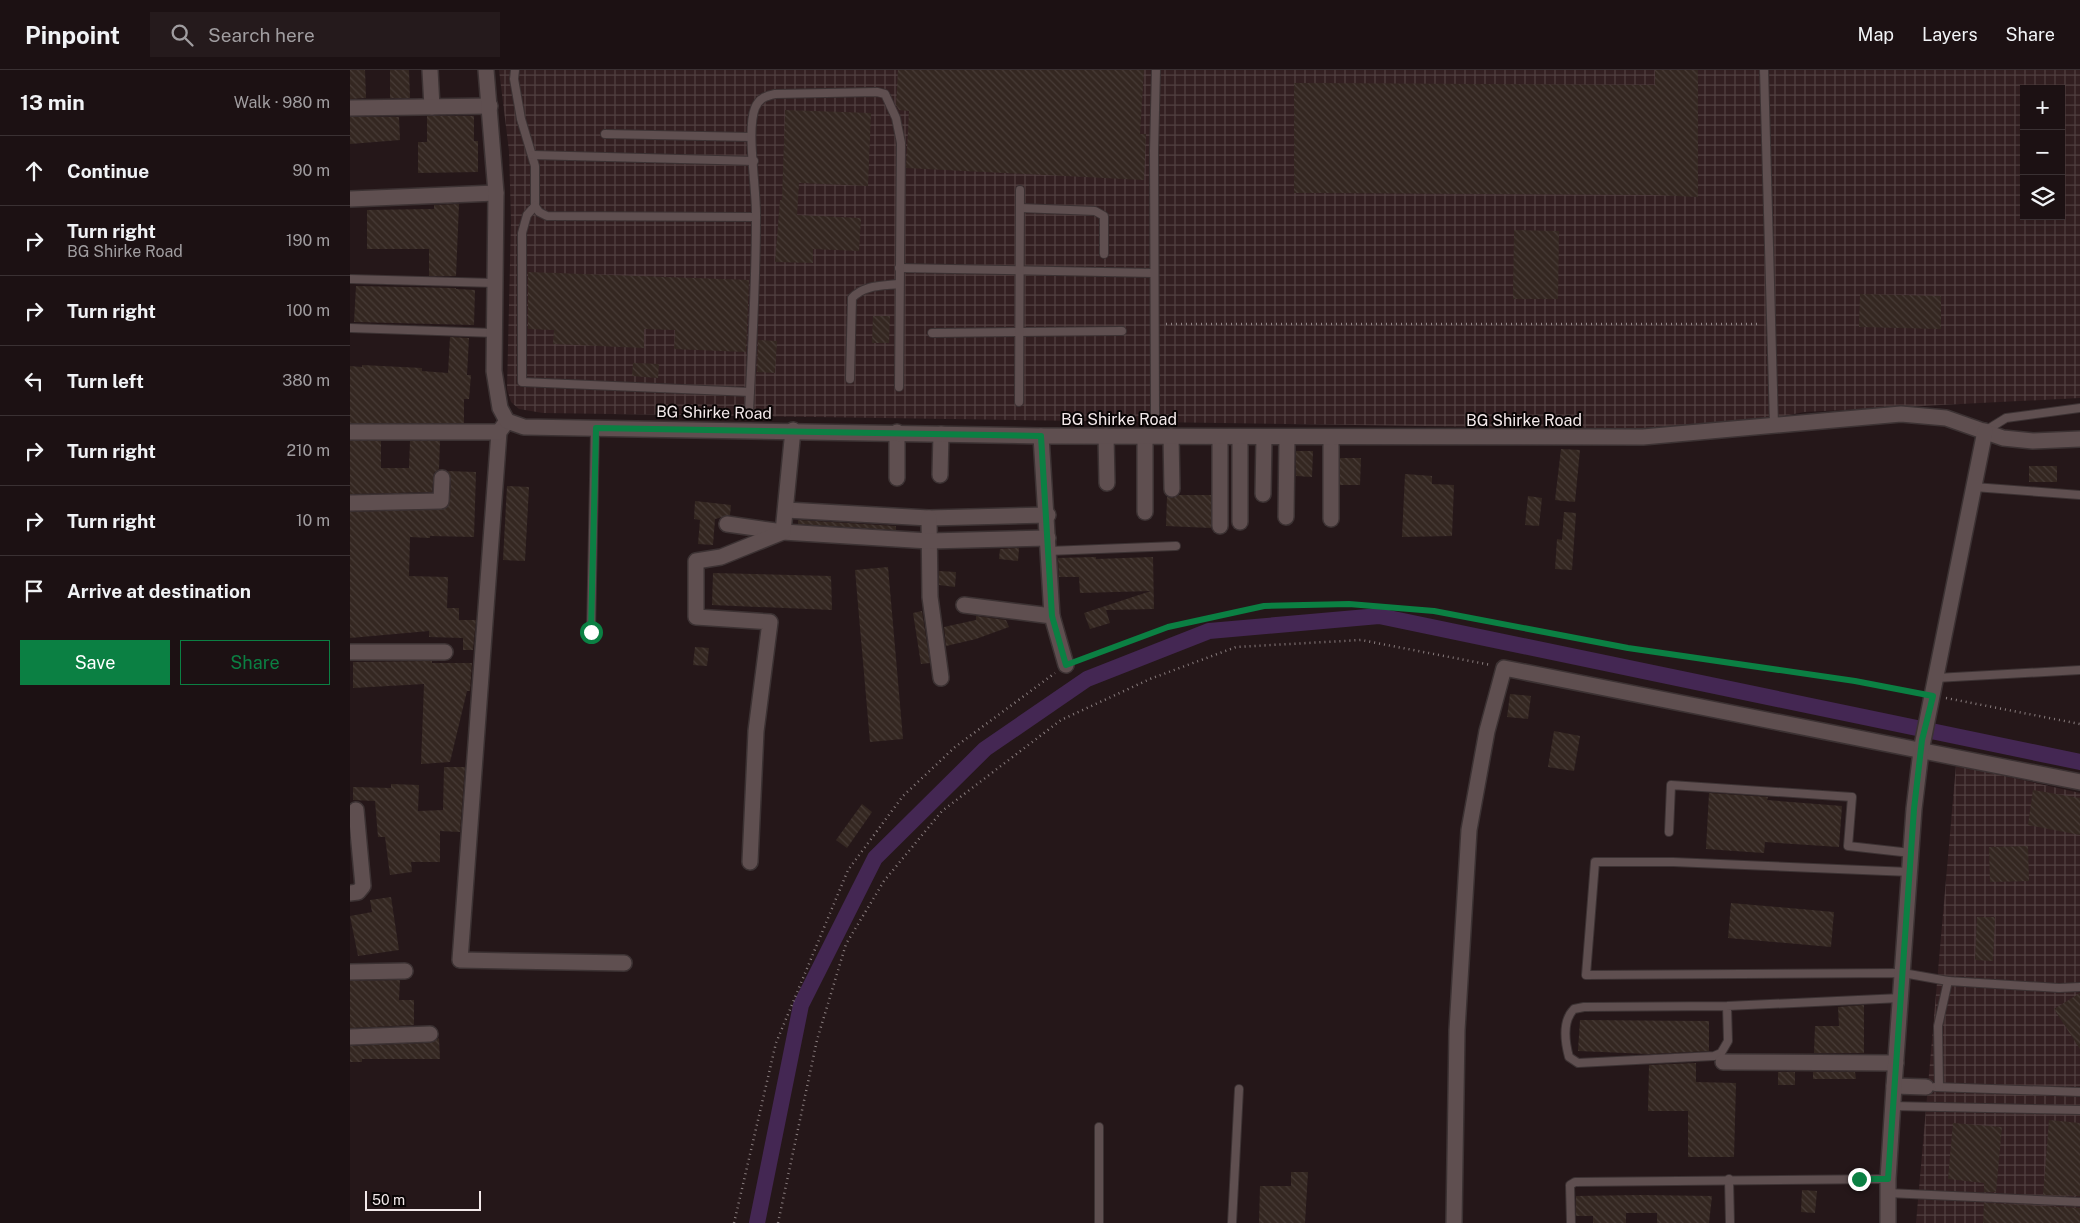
<!DOCTYPE html>
<html lang="en">
<head>
<meta charset="utf-8">
<style>
  :root { --surface:#1c1113; --page:#251a1c; --text:#f1f3f6; --muted:#a09da0; --line:#3a3133; --accent:#0b8043 }
  body { margin:0; font-family:"Public Sans",sans-serif; background:var(--page); color:var(--text) }
  .controls { position:absolute; right:15px; top:15px; display:grid; overflow:hidden; border-radius:0px; box-shadow:0 5px 20px #0002 }
  .controls button { width:45px; height:45px; display:grid; place-items:center; padding:0; border:0; border-bottom:1px solid var(--line); background:var(--surface); color:var(--text); font:25px sans-serif }
  .scale { position:absolute; left:15px; bottom:12px; width:116px; box-sizing:border-box; padding-left:5px; border:2px solid #f3e9ea; border-top:0; font-size:14px; line-height:18px; white-space:nowrap; color:#f3e9ea; -webkit-text-stroke:4px #0a0505; paint-order:stroke }
  .stop { position:absolute; width:15px; height:15px; margin:-11px; border:4px solid #0b8043; border-radius:50%; background:#fff }
  .stop.end { background:#0b8043; border-color:#fff; box-shadow:0 1px 5px #0008 }
  .list { margin:0; padding:0; list-style:none }
  h2 { display:flex; justify-content:space-between; align-items:center; height:65px; margin:0; padding:0 20px; font-size:21px }
  h2 small { font-size:16px; font-weight:400; color:var(--muted) }
  .list li { display:grid; grid-template-columns:32px 1fr auto; gap:15px; align-items:center; box-sizing:border-box; height:70px; padding:0 20px; border-top:1px solid var(--line) }
  .list b { display:block; font-size:19px; white-space:nowrap }
  .list p { margin:0; font-size:16px; white-space:nowrap; color:var(--muted) }
  .list em { font-size:16px; font-style:normal; color:var(--muted) }
  .actions { display:flex; gap:10px; padding:15px 20px }
  .actions a { flex:1; padding:11px 0; border:1px solid var(--accent); border-radius:0px; text-align:center; font-size:18px; color:var(--accent) }
  .actions .main { background:var(--accent); color:#fff }
  .icon { flex:none; width:28px; height:28px; fill:none; stroke:currentColor; stroke-width:2; stroke-linecap:round; stroke-linejoin:round }
  .map { position:relative; flex:none; width:1730px; height:1153px; overflow:hidden }
  header { display:flex; align-items:center; gap:30px; box-sizing:border-box; height:70px; padding:0 25px; background:var(--surface); border-bottom:1px solid var(--line) }
  header strong { font-size:24px }
  nav { display:flex; gap:28px; margin-inline-start:auto; font-size:18px }
  .search { width:350px; height:45px; background:var(--page); display:flex; align-items:center; gap:12px; box-sizing:border-box; padding:0 18px; border-radius:0px; color:var(--muted); font-size:19px }
  main { display:flex }
  aside { flex:1; background:var(--surface) }
  .map>svg:first-child { display:block }
  .industrial { fill:url(#industrial-grid); fill-rule:evenodd }
  .lines { fill:none; stroke-linecap:round; stroke-linejoin:round }
  .canal { stroke:#442753; stroke-width:16 }
  .building { fill:url(#building-back-hatch) }
  .service-casing { stroke:#3c3233; stroke-width:10 }
  .minor-casing { stroke:#3c3233; stroke-width:18 }
  .tertiary-casing { stroke:#3c3233; stroke-width:18 }
  .path { stroke:#8a7e7f; stroke-width:2.5; stroke-dasharray:1 4; stroke-linecap:butt }
  .service { stroke:#5f4f50; stroke-width:8 }
  .minor { stroke:#5f4f50; stroke-width:15 }
  .tertiary { stroke:#5f4f50; stroke-width:15 }
  .route { stroke:#0b8043; stroke-width:6 }
  .labels { text-anchor:middle; stroke-width:4; stroke-linejoin:round; paint-order:stroke }
  .street-label { font-size:16px; fill:#f3e9ea; stroke:#0a0505 }
</style>
</head>
<body>
<header>
<strong>Pinpoint</strong>
<div class="search"><svg class="icon" aria-label="search" viewBox="0 0 24 24"><circle cx="10" cy="10" r="6"/><path d="M15 15l6 6"/></svg>Search here</div>
<nav><a>Map</a><a>Layers</a><a>Share</a></nav>
</header>
<main>
<aside>
<h2>13 min<small>Walk · 980 m</small></h2>
<ul class="list">
<li><svg class="icon" aria-label="ahead" viewBox="0 0 24 24"><path d="M12 20V5M6 11l6-6 6 6"/></svg><div><b>Continue</b></div><em>90 m</em></li>
<li><svg class="icon" aria-label="right" viewBox="0 0 24 24"><path d="M7 20v-9h11M14 6l5 5-5 5"/></svg><div><b>Turn right</b><p>BG Shirke Road</p></div><em>190 m</em></li>
<li><svg class="icon" aria-label="right" viewBox="0 0 24 24"><path d="M7 20v-9h11M14 6l5 5-5 5"/></svg><div><b>Turn right</b></div><em>100 m</em></li>
<li><svg class="icon" aria-label="left" viewBox="0 0 24 24"><path d="M17 20v-9H6M10 6l-5 5 5 5"/></svg><div><b>Turn left</b></div><em>380 m</em></li>
<li><svg class="icon" aria-label="right" viewBox="0 0 24 24"><path d="M7 20v-9h11M14 6l5 5-5 5"/></svg><div><b>Turn right</b></div><em>210 m</em></li>
<li><svg class="icon" aria-label="right" viewBox="0 0 24 24"><path d="M7 20v-9h11M14 6l5 5-5 5"/></svg><div><b>Turn right</b></div><em>10 m</em></li>
<li><svg class="icon" aria-label="arrive" viewBox="0 0 24 24"><path d="M6 21V4h12l-3 4 3 4H6"/></svg><div><b>Arrive at destination</b></div></li>
</ul>
<div class="actions"><a class="main">Save</a><a>Share</a></div>
</aside>
<div class="map">
<svg width="1730" height="1153" viewBox="0 0 1730 1153">
  <defs>
    <pattern id="industrial-grid" width="8" height="8" patternUnits="userSpaceOnUse" patternTransform="scale(1.25)"><rect width="8" height="8" fill="#331f21"/><path d="M0 4h8M4 0v8" fill="none" stroke="#514041"/></pattern>
    <pattern id="building-back-hatch" width="6" height="6" patternUnits="userSpaceOnUse" patternTransform="scale(1.25)"><rect width="6" height="6" fill="#342721"/><path d="M-1 5l2 2M0 0l6 6M5-1l2 2" fill="none" stroke="#483c37"/></pattern>
  </defs>
  <rect width="100%" height="100%" fill="#251719"/>
  <g class="industrial">
    <path d="M149,0H1730V328L1454,342L1419,349L1286,359L193,343L169,339L161,332L157,319L161,151L159,81ZM1674,19H1711V146H1674Z"/>
    <path d="M1606,695L1730,723V1153H1566Z"/>
  </g>
  <g class="lines">
    <path class="canal" d="M407,1153L451,935L525,788L635,679L737,609L859,561L1029,546L1730,692"/>
  </g>
  <g class="building">
    <path d="M0,0H15L16,28L0,29Z"/>
    <path d="M40,0H59L60,28H40Z"/>
    <path d="M548,0H794L790,64H796L794,110L556,98L559,41L549,40L546,35Z"/>
    <path d="M1305,0H1348V127L1304,125L944,123V13L1305,15Z"/>
    <path d="M435,40L521,43L518,116L449,113L447,145L511,148L509,181L463,179V193L425,192L430,130H432Z"/>
    <path d="M77,46H124V71H128V102L68,103V72H77Z"/>
    <path d="M0,47H49L50,70L0,74Z"/>
    <path d="M109,134L106,206H79V179H17V140L84,139V135Z"/>
    <path d="M1164,160L1209,161L1208,229H1163Z"/>
    <path d="M178,202L399,210L396,282L324,279L325,260L294,259V278L203,274L204,260L178,259Z"/>
    <path d="M6,216L106,218V219L125,220L124,255L4,252Z"/>
    <path d="M1510,224L1591,226V259L1509,257Z"/>
    <path d="M523,246H540L539,273H522Z"/>
    <path d="M100,267L119,268L117,305H121L119,329H114V353H0V296L12,297V295L72,298V301L98,303Z"/>
    <path d="M408,270L427,271L425,303L407,302Z"/>
    <path d="M283,293L309,294L308,308L282,306Z"/>
    <path d="M0,371H31V398H59L60,371H90L89,399L84,403L82,422L0,424Z"/>
    <path d="M1211,379L1230,380L1225,432L1205,430Z"/>
    <path d="M946,381H963L962,407L946,406Z"/>
    <path d="M990,388H1011L1010,415H990Z"/>
    <rect x="1679" y="396" width="28" height="16"/>
    <path d="M98,401L126,402L124,467L80,466V468L60,467L59,506L98,507L97,538H109V550H126L123,580H113V568L79,567V561L0,568V442L95,439L100,431L101,408Z"/>
    <path d="M1055,404L1082,406V414L1104,415L1102,466L1052,467Z"/>
    <path d="M157,416L179,417L175,491L153,490Z"/>
    <path d="M829,425H861V458L816,456L817,427L823,428Z"/>
    <path d="M1178,426L1192,428L1189,456L1175,455Z"/>
    <path d="M345,431L381,435L380,445L365,449L363,475L348,474L350,450L344,449Z"/>
    <path d="M1214,442L1226,443L1222,500L1205,499L1207,469L1212,470Z"/>
    <path d="M448,450L546,456V460L448,454Z"/>
    <path d="M669,478L668,491L649,489L650,479Z"/>
    <path d="M746,487V489L803,487L804,539L756,540L760,553L740,559L734,543L801,521L730,523L729,507H709L708,488Z"/>
    <path d="M538,497L553,669L520,672L505,500Z"/>
    <path d="M589,501L606,502L605,517L589,515Z"/>
    <path d="M363,503L481,506L482,540L362,535Z"/>
    <path d="M572,541L580,593L571,594L563,543Z"/>
    <path d="M626,546L656,550L659,557L626,569L596,576L594,557L626,550Z"/>
    <path d="M345,577L359,578L357,596L343,595Z"/>
    <path d="M82,591V593H122L120,621H117L100,692L71,694L74,614L3,618V592Z"/>
    <path d="M1160,624L1181,626L1178,649L1157,647Z"/>
    <path d="M1204,661L1230,666L1224,701L1198,697Z"/>
    <path d="M94,697H115L110,762L90,761V792H61L62,802L40,805L35,767H28L25,731L3,730V717L41,718V714L69,715L68,741L93,740Z"/>
    <path d="M1683,720L1730,728V765L1678,755Z"/>
    <path d="M1359,723L1418,727L1417,730L1492,736L1489,777L1415,772L1414,783L1356,779Z"/>
    <path d="M512,734L522,742L497,778L486,770Z"/>
    <path d="M1678,776L1679,811L1640,812L1639,777Z"/>
    <path d="M41,827L49,880L8,886L0,846L22,842L20,830Z"/>
    <path d="M1381,833L1484,842L1481,877L1378,868Z"/>
    <path d="M1627,847H1645L1643,891L1625,890Z"/>
    <path d="M50,910L49,930H64V955L0,958V911Z"/>
    <path d="M1730,923V979L1704,939Z"/>
    <path d="M1514,935V983H1464L1465,956H1489L1488,937Z"/>
    <path d="M1230,950L1359,951V981L1299,984L1228,981Z"/>
    <path d="M89,968L90,989H12V992H0V976L80,973Z"/>
    <path d="M1346,993V1012L1386,1013L1384,1087H1338V1041H1298L1299,995Z"/>
    <rect x="1428" y="1002" width="17" height="13"/>
    <path d="M1463,1002H1505L1506,1009H1463Z"/>
    <path d="M1699,1050L1730,1053V1126L1693,1125Z"/>
    <path d="M1603,1053L1652,1057L1646,1122H1634V1113L1598,1109Z"/>
    <path d="M941,1102H958L955,1153H909L910,1116H941Z"/>
    <path d="M1452,1120L1467,1121L1465,1143L1451,1142Z"/>
    <path d="M1291,1125L1362,1126L1359,1153H1307V1143H1276V1153H1243V1146H1226V1126Z"/>
    <path d="M1634,1133L1730,1138V1153H1633Z"/>
  </g>
  <g class="lines">
    <g class="service-casing">
      <g id="service">
        <path d="M165,0L164,9L171,49L185,96V136L189,142L197,146L406,147"/>
        <path d="M1414,0L1424,355"/>
        <path d="M255,64L401,67"/>
        <path d="M183,85L404,91"/>
        <path d="M185,136L177,145L172,163V312L400,322"/>
        <path d="M670,138L745,141L754,146V184"/>
        <path d="M549,198L804,203"/>
        <path d="M0,209L145,213"/>
        <path d="M0,258L145,263"/>
        <path d="M582,263L772,261"/>
        <path d="M500,309L502,228C514,215 531,216 549,214"/>
        <path d="M669,332L670,120"/>
        <path d="M399,342C402,277 406,213 406,148C407,120 396,61 405,38C409,28 416,26 425,24L527,22L535,24L546,48L551,73L549,317"/>
        <path d="M805,344L804,81L806,0"/>
        <path d="M1635,361L1656,348L1730,338"/>
        <path d="M1624,417L1730,425"/>
        <path d="M698,481L826,476"/>
        <path d="M241,562L245,358"/>
        <path d="M1586,608L1730,600"/>
        <path d="M1319,762L1321,715L1502,727L1498,776L1561,783"/>
        <path d="M1560,802L1323,792H1245L1236,905L1553,903L1598,911"/>
        <path d="M1377,936L1378,971L1371,983L1364,986L1228,993L1219,987C1215,972 1212,951 1224,939L1234,937L1377,936L1551,928"/>
        <path d="M1585,1017L1730,1022"/>
        <path d="M1589,1017L1588,956L1598,911L1709,918L1730,917"/>
        <path d="M1542,1036L1730,1040"/>
        <path d="M749,1057V1153"/>
        <path d="M1379,1109L1380,1153"/>
        <path d="M1538,1123L1730,1132"/>
        <path d="M882,1153L889,1019"/>
        <path d="M1221,1153L1220,1115L1225,1112L1538,1109"/>
      </g>
    </g>
    <g class="minor-casing">
      <g id="minor">
        <path d="M80,0L82,37"/>
        <path d="M0,38L140,36"/>
        <path d="M0,129L146,123"/>
        <path d="M157,351L149,362L110,890L274,893"/>
        <path d="M0,362H149"/>
        <path d="M547,362V408"/>
        <path d="M691,366L702,546"/>
        <path d="M756,366L757,413"/>
        <path d="M795,366V442"/>
        <path d="M821,366L822,419"/>
        <path d="M870,367V456"/>
        <path d="M590,405L591,364"/>
        <path d="M913,424L914,367"/>
        <path d="M0,433L91,431L92,408"/>
        <path d="M436,440L579,448L698,445"/>
        <path d="M936,447L937,367"/>
        <path d="M579,448L580,527L591,608"/>
        <path d="M981,449V367"/>
        <path d="M890,452V367"/>
        <path d="M377,454L433,462L579,471L698,468"/>
        <path d="M614,535L702,546L716,595"/>
        <path d="M0,582H95"/>
        <path d="M400,792L406,661L420,552L346,547V491L371,487L433,462L443,360"/>
        <path d="M0,823L8,822L13,816L6,740"/>
        <path d="M0,902L55,901"/>
        <path d="M0,967L80,964"/>
        <path d="M1373,992L1546,993"/>
        <path d="M1544,1016L1576,1017"/>
        <path d="M1104,1153L1107,960L1119,760L1137,661L1154,598L1730,712"/>
      </g>
    </g>
    <g class="tertiary-casing">
      <g id="tertiary">
        <path d="M136,0L146,123L144,301L150,338L157,351L174,357L691,366L1293,367L1551,344L1596,348L1653,368L1683,371L1730,369"/>
        <path d="M1538,1153V1109L1544,1016L1564,739L1571,681L1635,361"/>
      </g>
    </g>
    <g class="path">
      <path d="M816,254H1410"/>
      <path d="M730,590L818,557L914,536L999,534L1084,541L1278,578L1505,611L1569,623"/>
      <path d="M1596,628L1730,654"/>
      <path d="M384,1153L426,973L498,800L553,726L605,677L705,603"/>
      <path d="M428,1153L467,970L496,874L534,811L592,741L711,650L800,609L886,577L1011,570L1141,595"/>
    </g>
    <use href="#service" class="service"/>
    <use href="#minor" class="minor"/>
    <use href="#tertiary" class="tertiary"/>
  </g>
  <g class="lines">
    <path class="route" d="M241,562L246,358L691,366L702,546L716,595L818,557L914,536L999,534L1084,541L1278,578L1505,611L1583,626L1572,670L1564,739L1538,1109H1509"/>
  </g>
  <g class="labels">
    <g class="street-label">
      <text transform="translate(364 342) rotate(1)" y="6">BG Shirke Road</text>
      <text x="769" y="355">BG Shirke Road</text>
      <text x="1174" y="356">BG Shirke Road</text>
    </g>
  </g>
</svg>
<div class="controls">
<button>+</button>
<button>−</button>
<button><svg class="icon" aria-label="layers" viewBox="0 0 24 24"><path d="M12 4l9 5-9 5-9-5zM3 14l9 5 9-5"/></svg></button>
</div>
<div class="scale">50 m</div>
<div class="stop" style="left:241px;top:562px"></div>
<div class="stop end" style="left:1509px;top:1109px"></div>
</div>
</main>
</body>
</html>
